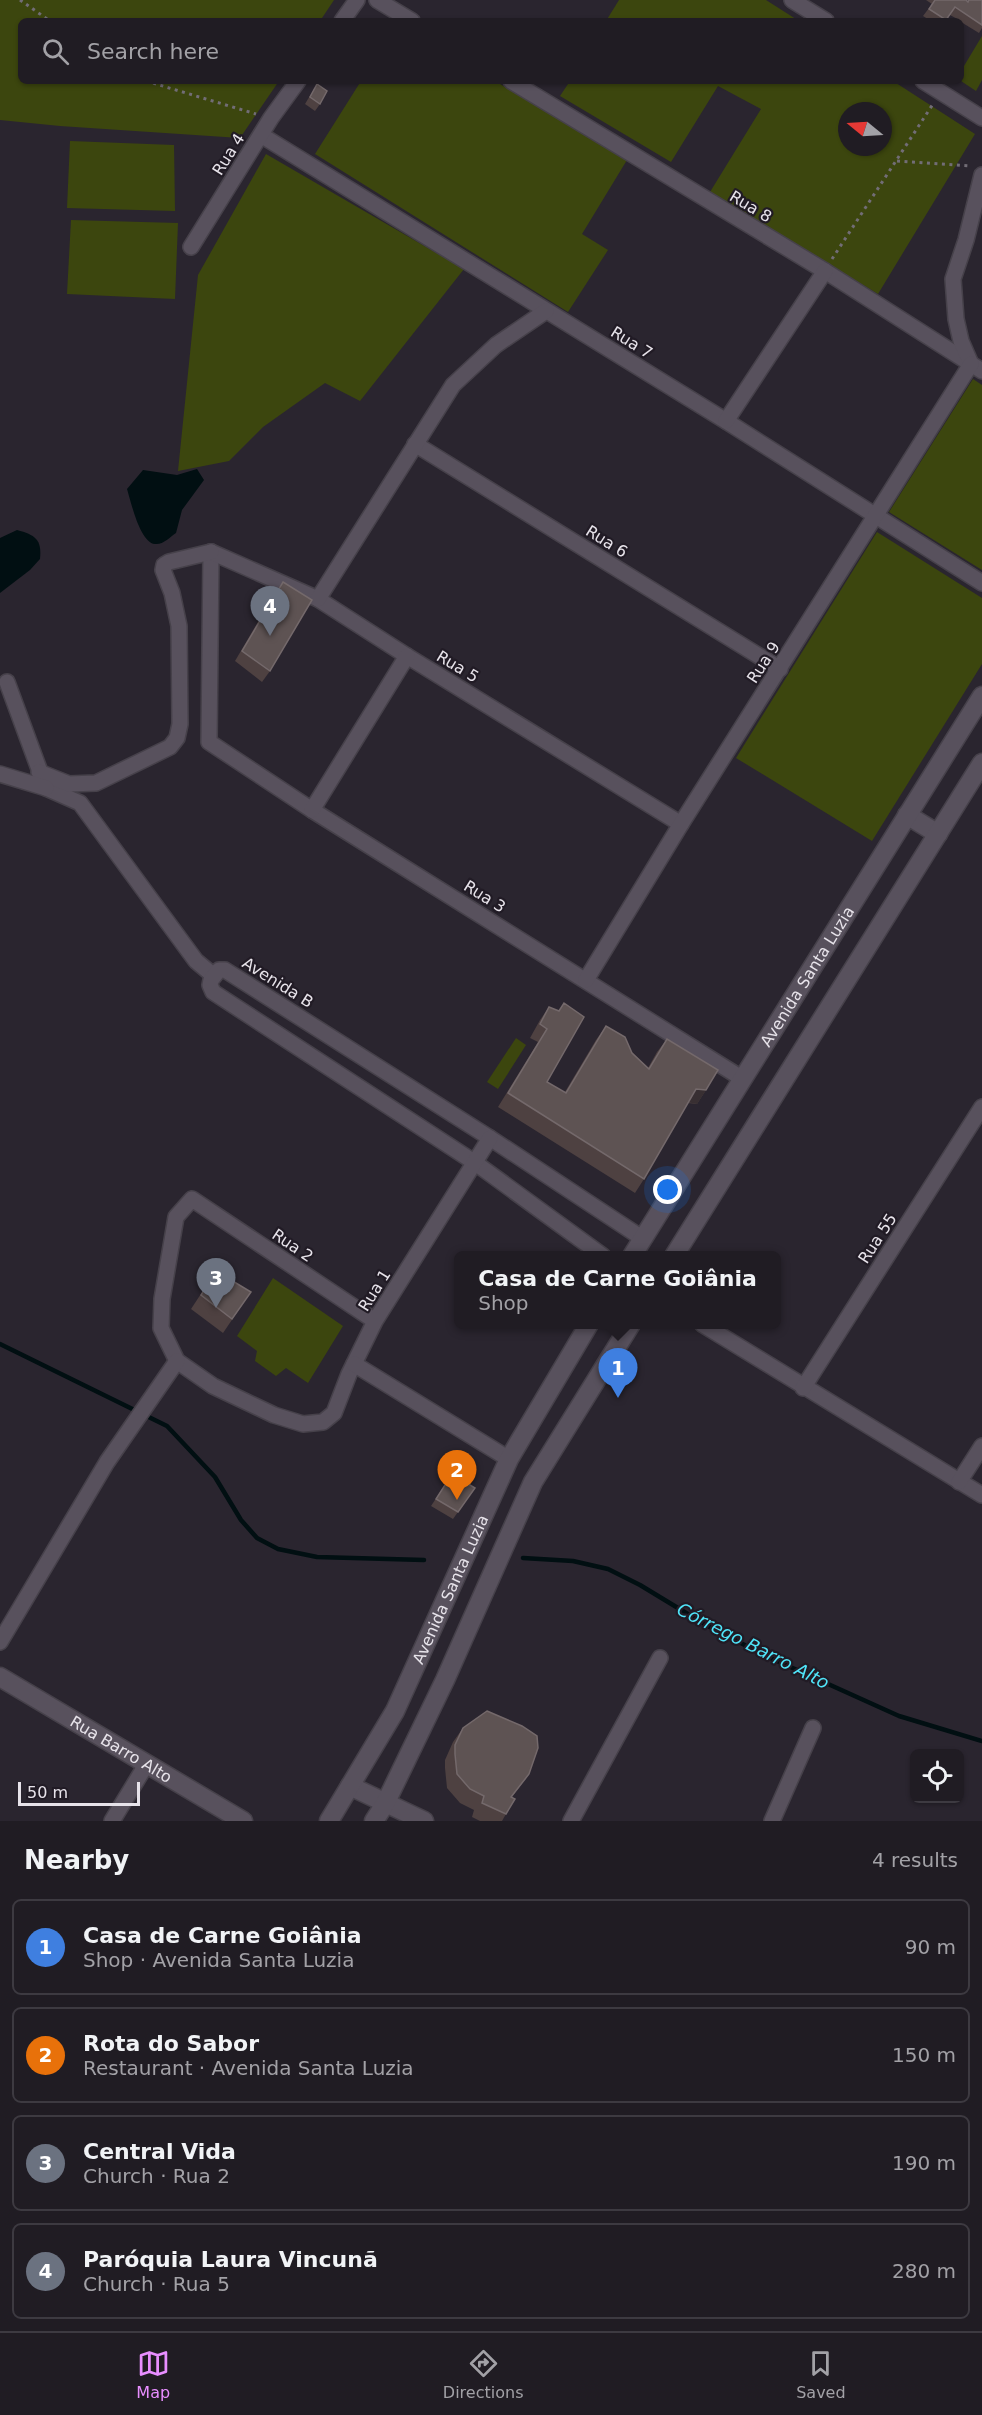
<!DOCTYPE html>
<html lang="en">
<head>
<meta charset="utf-8">
<style>
  :root { --surface:#201c23; --page:#28252b; --text:#f1f3f6; --muted:#a2a1a6; --line:#3d3a41; --accent:#e88eff }
  body { margin:0; font-family:"DejaVu Sans",sans-serif; background:var(--page); color:var(--text) }
  .controls { position:absolute; right:18px; bottom:18px; display:grid; overflow:hidden; border-radius:9px; box-shadow:0 2px 4px #0004 }
  .controls button { width:54px; height:54px; display:grid; place-items:center; padding:0; border:0; border-bottom:2px solid var(--line); background:var(--surface); color:var(--text); font:30px sans-serif }
  .compass { position:absolute; left:838px; top:102px; width:54px; height:54px; border-radius:50%; background:var(--surface); box-shadow:0 2px 4px #0004; rotate:288deg }
  .scale { position:absolute; left:18px; bottom:15px; width:122px; box-sizing:border-box; padding-left:6px; border:3px solid #e7e3ea; border-top:0; font-size:16px; line-height:21px; white-space:nowrap; color:#e7e3ea; -webkit-text-stroke:4px #211b25; paint-order:stroke }
  .you { position:absolute; left:668px; top:1190px; width:21px; height:21px; margin:-15px; border:4px solid #fff; border-radius:50%; background:#1a73e8; box-shadow:0 0 0 9px #1a73e833 }
  .badge { display:grid; place-items:center; width:39px; height:39px; border-radius:50%; background:var(--accent); color:#fff; font-size:20px; font-weight:700 }
  .pin { position:absolute; translate:-50% -50px; filter:drop-shadow(0 2px 3px #0008) }
  .pin::after { content:''; position:absolute; top:32px; width:21px; height:18px; background:inherit; clip-path:polygon(0 0,100% 0,50% 100%) }
  .popup { position:absolute; left:454px; top:1251px; width:327px; height:78px; box-sizing:border-box; display:grid; place-content:center; border-radius:9px; background:var(--surface); filter:drop-shadow(0 2px 4px #0005); font-size:20px; white-space:nowrap; color:var(--muted) }
  .popup b { font-size:22px; color:var(--text) }
  .popup::after { content:''; position:absolute; left:50%; top:100%; margin-left:-12px; border:12px solid transparent; border-top-color:var(--surface) }
  .list { margin:0; padding:0; list-style:none }
  h2 { display:flex; justify-content:space-between; align-items:center; height:78px; margin:0; padding:0 24px; font-size:26px }
  h2 small { font-size:20px; font-weight:400; color:var(--muted) }
  .list li { display:grid; grid-template-columns:39px 1fr auto; gap:18px; align-items:center; box-sizing:border-box; height:96px; margin:0 12px 12px; padding:0 12px; border:2px solid var(--line); border-radius:9px }
  .list b { display:block; font-size:22px; white-space:nowrap }
  .list p { margin:0; font-size:20px; white-space:nowrap; color:var(--muted) }
  .list em { font-size:20px; font-style:normal; color:var(--muted) }
  .icon { flex:none; width:33px; height:33px; fill:none; stroke:currentColor; stroke-width:2; stroke-linecap:round; stroke-linejoin:round }
  .map { position:relative; flex:none; width:982px; height:1821px; overflow:hidden }
  .search { position:absolute; background:var(--surface); box-shadow:0 2px 4px #0004; left:18px; right:18px; top:18px; height:66px; display:flex; align-items:center; gap:15px; box-sizing:border-box; padding:0 21px; border-radius:9px; color:var(--muted); font-size:22px }
  .sheet { height:510px; background:var(--surface) }
  nav { display:flex; justify-content:space-around; align-items:center; box-sizing:border-box; height:84px; border-top:2px solid var(--line); background:var(--surface); font-size:16px; color:var(--muted) }
  nav a { display:grid; justify-items:center; gap:3px }
  nav .on { color:var(--accent) }
  .map>svg:first-child { display:block }
  .green { fill:#3c460e; fill-rule:evenodd }
  .water { fill:#010f12 }
  .lines { fill:none; stroke-linecap:round; stroke-linejoin:round }
  .stream { stroke:#010f12; stroke-width:4.5 }
  .minor-casing { stroke:#46414a; stroke-width:18 }
  .tertiary-casing { stroke:#46414a; stroke-width:21 }
  .path { stroke:#726d76; stroke-width:3; stroke-dasharray:3 4.5; stroke-linecap:butt }
  .minor { stroke:#58515d; stroke-width:15 }
  .tertiary { stroke:#58515d; stroke-width:18 }
  .wall { fill:#4e4141 }
  .shaded-wall { fill:#382f32 }
  .building { fill:#5e5353; stroke:#74696b; stroke-width:1.5 }
  .labels { text-anchor:middle; stroke-width:4.5; stroke-linejoin:round; paint-order:stroke }
  .street-label { font-size:16px; fill:#e7e3ea; stroke:#211b25 }
  .water-label { font-size:18px; font-style:italic; fill:#50e5f9; stroke:#211b25 }
</style>
</head>
<body>
<div class="map">
<svg width="982" height="1821" viewBox="0 0 982 1821">
  <rect width="100%" height="100%" fill="#2a252f"/>
  <g class="green">
    <path d="M0,0H334L320,21H21V81H279L240,138L60,126L0,120Z"/>
    <path d="M619,0H766L799,21H606Z"/>
    <path d="M982,36V80L976,91L961,81V71Z"/>
    <path d="M361,81H495L627,160L582,234L608,250L568,312L315,154Z"/>
    <path d="M570,81H893L975,134L878,294L710,192L761,109L718,86L671,162L560,96ZM847,111H883V147H847Z"/>
    <path d="M70,141L174,145L175,211L67,208Z"/>
    <path d="M266,154L464,269L360,401L325,383L263,427L229,461L178,471L198,275Z"/>
    <path d="M71,220L178,223L175,299L67,294Z"/>
    <path d="M973,379L982,385V570L889,512Z"/>
    <path d="M877,532L982,598V664L872,841L736,758Z"/>
    <path d="M516,1038L526,1045L498,1089L487,1082Z"/>
    <path d="M273,1278L343,1326L308,1383L286,1368L276,1376L255,1361L257,1351L237,1336Z"/>
  </g>
  <g class="water">
    <path d="M197,469L204,480L182,510L176,533C170,537 163,545 155,544C140,543 131,502 127,489L143,470L177,475Z"/>
    <path d="M17,530C35,535 42,539 40,559L30,570L0,593V538Z"/>
  </g>
  <g class="lines">
    <g class="stream">
      <path d="M0,1344L167,1426L215,1477L241,1520L257,1538L278,1549L317,1557L424,1560"/>
      <path d="M523,1558L573,1561L608,1569L640,1585L706,1625L766,1656L899,1716L982,1741"/>
    </g>
    <g class="minor-casing">
      <g id="minor">
        <path d="M377,0L412,21"/>
        <path d="M792,0L826,21"/>
        <path d="M342,21L357,0"/>
        <path d="M511,81L825,271L982,371"/>
        <path d="M923,81L982,118"/>
        <path d="M261,135L726,421L982,583"/>
        <path d="M191,247L271,118L298,81"/>
        <path d="M971,364L961,341L956,319L953,279L966,240L982,175"/>
        <path d="M726,421L825,271"/>
        <path d="M415,444L780,669"/>
        <path d="M211,552L209,742L312,810L743,1079"/>
        <path d="M211,552L318,599L407,656L681,824"/>
        <path d="M318,599L453,385L496,345L546,311"/>
        <path d="M7,682L46,788L80,803L196,961L214,976"/>
        <path d="M39,772L69,784L96,783L170,747L177,738L180,724L179,626L172,593L163,570L164,565L169,562L211,552"/>
        <path d="M0,774L46,788"/>
        <path d="M312,810L407,656"/>
        <path d="M586,980L681,824L971,364"/>
        <path d="M603,1256L474,1162L213,992L210,985L211,980L219,970H225L490,1138L642,1238"/>
        <path d="M375,1321L192,1199L176,1217L162,1299L161,1328L177,1361L213,1386L274,1415L303,1424L323,1422L334,1413L349,1374L375,1321L490,1138"/>
        <path d="M702,1324L982,1495"/>
        <path d="M354,1364L509,1459"/>
        <path d="M803,1388L982,1107"/>
        <path d="M959,1482L982,1446"/>
        <path d="M0,1642L107,1462L177,1361"/>
        <path d="M112,1821L146,1765"/>
        <path d="M571,1821L660,1658"/>
        <path d="M772,1821L813,1728"/>
      </g>
    </g>
    <g class="tertiary-casing">
      <g id="tertiary">
        <path d="M907,815L938,834"/>
        <path id="s1" d="M632,1256L982,696"/>
        <path d="M674,1256L982,763"/>
        <path id="s2" d="M0,1677L243,1821"/>
        <path d="M350,1786L424,1821"/>
        <path id="s3" d="M329,1821L395,1711L509,1459L589,1324"/>
        <path d="M374,1821L385,1804L445,1680L533,1482L631,1324"/>
      </g>
    </g>
    <g class="path">
      <path d="M20,0L50,21"/>
      <path d="M146,81L256,114"/>
      <path d="M897,161L971,166"/>
      <path d="M832,259L933,104"/>
    </g>
    <use href="#minor" class="minor"/>
    <use href="#tertiary" class="tertiary"/>
  </g>
  <g class="wall">
    <path d="M926,0H966L968,1L982,0V28L979,33L961,22V21L950,15L946,21H931L923,16L932,4Z"/>
    <path d="M317,84L320,104L315,111L305,104Z"/>
    <path d="M283,582L270,671L262,682L235,661L275,593Z"/>
    <path d="M549,1007L547,1082L565,1092L596,1040L606,1026L648,1068L657,1052L667,1039L706,1090L697,1104L688,1103L644,1179L635,1193L498,1107L538,1042L530,1038L540,1020Z"/>
    <path d="M216,1271L251,1292L223,1333L191,1309Z"/>
    <path d="M452,1474L475,1488L453,1519L431,1506Z"/>
    <path d="M463,1728L529,1774L512,1797L506,1814L502,1821H480L472,1817L474,1810L460,1803L447,1788L445,1768V1760L453,1742Z"/>
  </g>
  <path class="shaded-wall" d="M696,1089L706,1090L697,1104L687,1102Z"/>
  <g class="building">
    <path d="M935,0H966L968,2L969,0H982V25L955,7L946,20L929,9Z"/>
    <path d="M317,84L327,91L320,104L310,97Z"/>
    <path d="M283,582L312,600L270,671L242,651Z"/>
    <path d="M564,1003L584,1017L547,1082L566,1093L606,1026L625,1037L632,1053L649,1069L667,1039L718,1070L706,1090L696,1089L644,1179L508,1093L547,1029L540,1024L549,1007L559,1011Z"/>
    <path d="M216,1271L251,1292L232,1319L201,1295Z"/>
    <path d="M452,1474L475,1488L458,1512L436,1499Z"/>
    <path d="M487,1711L522,1726L537,1736L538,1748L529,1774L511,1797L515,1799L506,1814L482,1803L484,1796L470,1789L457,1774L455,1754V1745L463,1728Z"/>
  </g>
  <g class="labels">
    <g class="street-label">
      <text transform="translate(228 154) rotate(-58)" y="6">Rua 4</text>
      <text transform="translate(751 206) rotate(31)" y="6">Rua 8</text>
      <text transform="translate(632 342) rotate(32)" y="6">Rua 7</text>
      <text transform="translate(607 541) rotate(32)" y="6">Rua 6</text>
      <text transform="translate(763 662) rotate(-57)" y="6">Rua 9</text>
      <text transform="translate(458 666) rotate(31)" y="6">Rua 5</text>
      <text transform="translate(485 896) rotate(32)" y="6">Rua 3</text>
      <text dy="6" stroke="none"><textPath href="#s1" startOffset="330">Avenida Santa Luzia</textPath></text>
      <text transform="translate(278 982) rotate(32)" y="6">Avenida B</text>
      <text transform="translate(877 1238) rotate(-57)" y="6">Rua 55</text>
      <text transform="translate(293 1245) rotate(34)" y="6">Rua 2</text>
      <text transform="translate(374 1290) rotate(-58)" y="6">Rua 1</text>
      <text dy="6" stroke="none"><textPath href="#s3" startOffset="262">Avenida Santa Luzia</textPath></text>
      <text dy="6" stroke="none"><textPath href="#s2" startOffset="141">Rua Barro Alto</textPath></text>
    </g>
    <g class="water-label">
      <text transform="translate(753 1646) rotate(27)" y="6">Córrego Barro Alto</text>
    </g>
  </g>
</svg>
<div class="controls">
<button><svg class="icon" aria-label="locate" viewBox="0 0 24 24"><circle cx="12" cy="12" r="6"/><path d="M12 2v4M12 18v4M2 12h4M18 12h4"/></svg></button>
</div>
<svg class="compass" viewBox="-18 -18 36 36"><path d="M0-13l5 13h-10z" fill="#e53935"/><path d="M0 13l5-13h-10z" fill="#a2a1a6"/></svg>
<div class="scale">50 m</div>
<div class="you"></div>
<div class="pin badge" style="left:618px;top:1398px;background:#3f7fe0">1</div>
<div class="popup"><b>Casa de Carne Goiânia</b>Shop</div>
<div class="pin badge" style="left:457px;top:1500px;background:#e8710a">2</div>
<div class="pin badge" style="left:216px;top:1308px;background:#6b7280">3</div>
<div class="pin badge" style="left:270px;top:636px;background:#6b7280">4</div>
<div class="search"><svg class="icon" aria-label="search" viewBox="0 0 24 24"><circle cx="10" cy="10" r="6"/><path d="M15 15l6 6"/></svg>Search here</div>
</div>
<section class="sheet">
<h2>Nearby<small>4 results</small></h2>
<ul class="list">
<li><span class="badge" style="background:#3f7fe0">1</span><div><b>Casa de Carne Goiânia</b><p>Shop · Avenida Santa Luzia</p></div><em>90 m</em></li>
<li><span class="badge" style="background:#e8710a">2</span><div><b>Rota do Sabor</b><p>Restaurant · Avenida Santa Luzia</p></div><em>150 m</em></li>
<li><span class="badge" style="background:#6b7280">3</span><div><b>Central Vida</b><p>Church · Rua 2</p></div><em>190 m</em></li>
<li><span class="badge" style="background:#6b7280">4</span><div><b>Paróquia Laura Vincunã</b><p>Church · Rua 5</p></div><em>280 m</em></li>
</ul>
</section>
<nav>
<a class="on"><svg class="icon" aria-label="map" viewBox="0 0 24 24"><path d="M3 6l6-2 6 2 6-2v14l-6 2-6-2-6 2zM9 4v14M15 6v14"/></svg>Map</a>
<a><svg class="icon" aria-label="directions" viewBox="0 0 24 24"><path d="M12 3l9 9-9 9-9-9zM9 14v-3h6M13 9l2 2-2 2"/></svg>Directions</a>
<a><svg class="icon" aria-label="saved" viewBox="0 0 24 24"><path d="M7 4h10v16l-5-4-5 4z"/></svg>Saved</a>
</nav>
</body>
</html>
